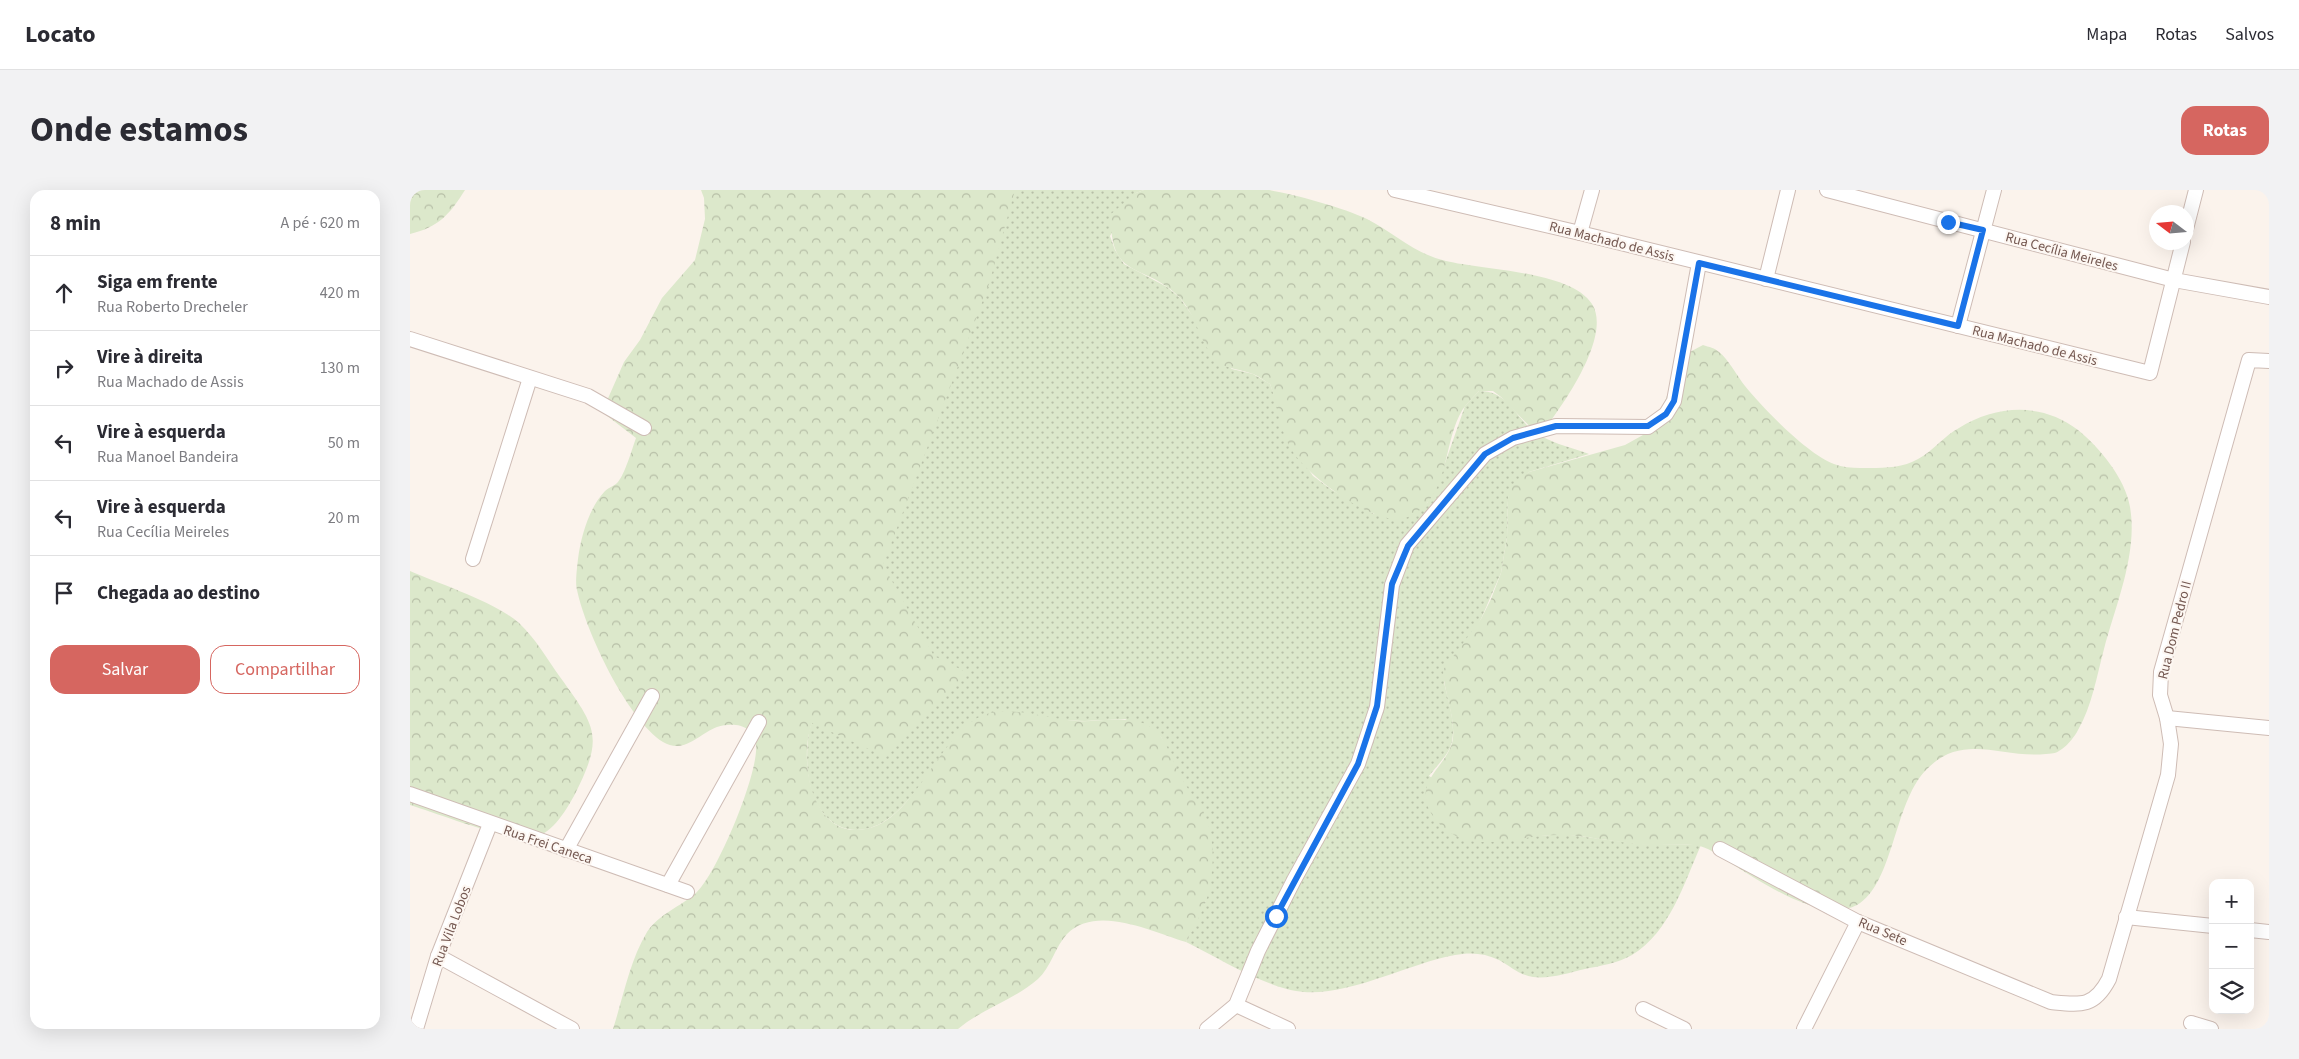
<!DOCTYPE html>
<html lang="pt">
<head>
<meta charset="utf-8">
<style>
  :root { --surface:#fff; --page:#f2f2f3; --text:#2b2b33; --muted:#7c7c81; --line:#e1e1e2; --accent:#d66660 }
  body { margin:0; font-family:"Source Sans 3",sans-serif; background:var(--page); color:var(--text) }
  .controls { position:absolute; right:15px; bottom:15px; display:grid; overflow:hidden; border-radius:10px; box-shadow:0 5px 20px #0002 }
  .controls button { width:45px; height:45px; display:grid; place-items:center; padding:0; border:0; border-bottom:1px solid var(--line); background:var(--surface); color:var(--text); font:25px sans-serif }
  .compass { position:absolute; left:1739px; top:15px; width:45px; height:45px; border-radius:50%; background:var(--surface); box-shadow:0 5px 20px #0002; rotate:286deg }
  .stop { position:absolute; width:15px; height:15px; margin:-11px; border:4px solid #1a73e8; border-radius:50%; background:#fff }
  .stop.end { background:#1a73e8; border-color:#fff; box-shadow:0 1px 5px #0008 }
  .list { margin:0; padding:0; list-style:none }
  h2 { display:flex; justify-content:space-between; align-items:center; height:65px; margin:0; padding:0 20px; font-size:21px }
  h2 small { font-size:16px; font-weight:400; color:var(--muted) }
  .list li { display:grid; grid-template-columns:32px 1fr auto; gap:15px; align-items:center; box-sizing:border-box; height:75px; padding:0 20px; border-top:1px solid var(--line) }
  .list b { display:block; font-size:19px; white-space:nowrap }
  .list p { margin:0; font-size:16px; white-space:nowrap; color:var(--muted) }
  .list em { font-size:16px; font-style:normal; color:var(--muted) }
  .actions { display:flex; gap:10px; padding:15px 20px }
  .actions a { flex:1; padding:11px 0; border:1px solid var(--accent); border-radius:15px; text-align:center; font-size:18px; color:var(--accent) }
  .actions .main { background:var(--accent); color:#fff }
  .icon { flex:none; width:28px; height:28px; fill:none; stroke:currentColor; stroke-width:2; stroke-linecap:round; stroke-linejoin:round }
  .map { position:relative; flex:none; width:1859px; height:839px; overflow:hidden; border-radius:15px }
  header { display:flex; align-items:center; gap:30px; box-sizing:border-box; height:70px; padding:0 25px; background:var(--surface); border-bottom:1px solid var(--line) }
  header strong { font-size:24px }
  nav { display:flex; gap:28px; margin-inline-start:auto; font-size:18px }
  .intro { display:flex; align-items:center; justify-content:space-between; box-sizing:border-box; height:120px; padding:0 30px }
  h1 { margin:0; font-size:35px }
  .button { padding:12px 22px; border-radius:15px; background:var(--accent); color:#fff; font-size:18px; font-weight:700 }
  main { display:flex; gap:30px; padding:0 30px }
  aside { flex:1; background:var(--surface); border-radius:15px; box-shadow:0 5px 20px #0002 }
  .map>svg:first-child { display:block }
  .green { fill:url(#green-dots) }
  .forest { fill:url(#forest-crowns) }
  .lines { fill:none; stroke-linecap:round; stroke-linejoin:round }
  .minor-casing { stroke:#cebcb5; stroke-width:16 }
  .minor { stroke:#fff; stroke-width:14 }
  .route { stroke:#1a73e8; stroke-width:6 }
  .labels { text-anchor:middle; stroke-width:4; stroke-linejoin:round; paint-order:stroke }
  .street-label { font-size:14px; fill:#745851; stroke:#fdf7f2 }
</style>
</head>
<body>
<header>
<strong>Locato</strong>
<nav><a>Mapa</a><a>Rotas</a><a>Salvos</a></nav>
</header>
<div class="intro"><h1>Onde estamos</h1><a class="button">Rotas</a></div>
<main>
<aside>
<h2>8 min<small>A pé · 620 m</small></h2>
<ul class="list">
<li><svg class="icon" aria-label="ahead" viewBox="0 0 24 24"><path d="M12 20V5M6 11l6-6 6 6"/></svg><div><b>Siga em frente</b><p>Rua Roberto Drecheler</p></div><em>420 m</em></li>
<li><svg class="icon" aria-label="right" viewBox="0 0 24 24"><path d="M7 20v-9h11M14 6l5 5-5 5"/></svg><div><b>Vire à direita</b><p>Rua Machado de Assis</p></div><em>130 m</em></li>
<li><svg class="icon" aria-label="left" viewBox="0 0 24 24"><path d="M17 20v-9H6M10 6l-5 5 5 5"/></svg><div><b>Vire à esquerda</b><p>Rua Manoel Bandeira</p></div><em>50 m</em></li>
<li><svg class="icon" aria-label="left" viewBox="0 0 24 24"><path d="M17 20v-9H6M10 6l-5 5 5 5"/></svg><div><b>Vire à esquerda</b><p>Rua Cecília Meireles</p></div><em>20 m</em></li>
<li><svg class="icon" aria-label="arrive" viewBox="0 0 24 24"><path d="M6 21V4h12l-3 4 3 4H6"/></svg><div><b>Chegada ao destino</b></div></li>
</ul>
<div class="actions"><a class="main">Salvar</a><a>Compartilhar</a></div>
</aside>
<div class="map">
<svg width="1859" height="839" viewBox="0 0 1859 839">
  <defs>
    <pattern id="green-dots" width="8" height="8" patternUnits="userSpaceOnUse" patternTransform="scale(1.25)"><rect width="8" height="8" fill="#dce8cb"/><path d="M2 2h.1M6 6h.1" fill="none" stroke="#b7bfa7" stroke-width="1.8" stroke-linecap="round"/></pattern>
    <pattern id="forest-crowns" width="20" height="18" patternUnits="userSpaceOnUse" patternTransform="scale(1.25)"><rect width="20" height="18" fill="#dce8cb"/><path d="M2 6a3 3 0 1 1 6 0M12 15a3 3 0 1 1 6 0" fill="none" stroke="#b7bfa7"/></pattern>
  </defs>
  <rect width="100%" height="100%" fill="#fbf3ec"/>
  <path class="green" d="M580,0H734L726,3L700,46L705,60L714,74L757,97L770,108L784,128L800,162L822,179L843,184L860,194L867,213L874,242L903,286L922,300L964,324L1017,313L1027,296L1055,216L1069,201C1102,201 1106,233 1131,246C1145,254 1163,258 1179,264L1119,282L1098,307L1097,347L1091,383L1071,429L1034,492C1038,511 1048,538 1040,558C1035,568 1026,577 1019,586L1129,646L1153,644L1229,654L1291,655C1274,693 1260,742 1222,765C1208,773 1190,776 1175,779C1158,783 1140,789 1123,787C1109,785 1100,776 1089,770C1075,763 1060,762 1045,765C997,774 943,805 894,802C859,800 809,768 776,752L796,711L768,584L751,547L715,529L675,531L645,530L553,540C533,565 505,607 482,626C444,656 407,635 399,590C396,574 397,557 399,541Z"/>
  <g class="forest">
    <path d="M0,0H55C40,24 29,37 0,44Z"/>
    <path d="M291,0H605L579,94L473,375L524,466L558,483L476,567L402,533C387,574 404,657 463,637C509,622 534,534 580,523C606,517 639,529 666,531C694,533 731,520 751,547C761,561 765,579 775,594C781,604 790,615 795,626C806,650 804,686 796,711C791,725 783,739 776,752C742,742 687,714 657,744C645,757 641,777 628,789C604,810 573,818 548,839H203C213,808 220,770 237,742C248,725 271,716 286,703C307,684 349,583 346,555C344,534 323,532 307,537C290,543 274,565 253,552C217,529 176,442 167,400C165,393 167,378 168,369C171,346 179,318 195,301C199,297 205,296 208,292C215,284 222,259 226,248L192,222L214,172L230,150L252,108L285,70L295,29L294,8Z"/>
    <path d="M734,0C763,0 792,0 821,0C833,0 847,0 859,0C883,4 935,18 957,29C984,43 1005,64 1036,71C1073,80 1161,81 1182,114C1203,147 1149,221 1129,246L1091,207L1083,201H1069C1065,206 1060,210 1056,215C1035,241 1040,289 1016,314C1010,321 1000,328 990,329C960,332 899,287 883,262C870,243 868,215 860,194C854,191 849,186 843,184C831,179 818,180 807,171C790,155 787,126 770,108C735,71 699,93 701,24L726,3Z"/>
    <path d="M1293,155C1299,157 1305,158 1309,162C1319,170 1327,186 1335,196C1354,219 1397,264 1424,274C1432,277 1442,278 1450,278C1469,278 1491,279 1508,269C1523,261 1534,246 1549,238C1586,215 1632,212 1668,240C1690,258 1715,288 1720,317C1728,363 1706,414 1694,459C1687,485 1682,516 1668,540C1665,546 1658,555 1652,559C1645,564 1645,563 1636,564C1591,569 1552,541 1515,581C1484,614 1483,695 1447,715C1411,734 1352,692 1322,674C1310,667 1298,656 1284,655C1264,654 1244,656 1225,654C1199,651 1174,645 1148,645C1123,645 1097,653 1072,652C1055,652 1037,644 1027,631C995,593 1040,577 1043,548C1045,525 1034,503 1033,480L1071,429L1081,409L1091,383L1097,347L1098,307L1104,293L1119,282L1215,255L1233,245L1253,216L1268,178L1276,164Z"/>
    <path d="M0,381C30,394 85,412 109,433C126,449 137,469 150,487C187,538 194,547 164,606C155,622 140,647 120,648C92,649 29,624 0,615Z"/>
  </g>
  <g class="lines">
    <g class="minor-casing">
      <g id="minor">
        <path d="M985,0L1170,43L1740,183L1773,52"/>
        <path d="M1417,0L1764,90L1859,107"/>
        <path d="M1776,39L1786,0"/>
        <path d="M1170,43L1182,0"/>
        <path d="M1356,89L1378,0"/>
        <path d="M1548,136L1584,0"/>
        <path d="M0,149L178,206L234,238"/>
        <path d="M63,369L120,188"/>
        <path d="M1757,528L1859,538"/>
        <path d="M0,604L277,702"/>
        <path d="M1310,659L1448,732L1641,812C1670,815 1684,818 1699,789L1758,585L1761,554L1757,528L1750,505L1751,482L1839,170L1859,171"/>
        <path d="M156,660L242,506"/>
        <path d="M258,695L349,532"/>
        <path d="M1716,727L1803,736"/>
        <path d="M1840,740L1859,742"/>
        <path d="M28,766L162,839"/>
        <path d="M826,815L878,839"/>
        <path d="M1233,819L1274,839"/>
        <path d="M1781,833L1801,839"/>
        <path d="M6,839L28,766L80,634"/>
        <path d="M797,839L826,815L848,761L884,690L948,574L967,517L982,395L997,355L1075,264L1103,248L1146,236L1238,237L1256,224L1264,211L1289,73"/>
        <path d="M1394,839L1448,732"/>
      </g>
    </g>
    <use href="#minor" class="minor"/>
  </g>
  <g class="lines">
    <path class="route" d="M866,726L948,574L967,516L982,394L998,356L1075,264L1103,248L1146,236H1238L1256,224L1264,211L1289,73L1548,136L1573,40L1538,32"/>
  </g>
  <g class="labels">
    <g class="street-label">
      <text transform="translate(1202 51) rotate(14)" y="5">Rua Machado de Assis</text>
      <text transform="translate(1652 61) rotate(15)" y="5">Rua Cecília Meireles</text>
      <text transform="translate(1625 155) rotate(14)" y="5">Rua Machado de Assis</text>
      <text transform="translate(1764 440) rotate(-76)" y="5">Rua Dom Pedro II</text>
      <text transform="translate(138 654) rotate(19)" y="5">Rua Frei Caneca</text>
      <text transform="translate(41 736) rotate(-69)" y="5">Rua Vila Lobos</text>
      <text transform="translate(1473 741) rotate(23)" y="5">Rua Sete</text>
    </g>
  </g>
</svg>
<div class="controls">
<button>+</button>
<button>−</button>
<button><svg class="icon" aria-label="layers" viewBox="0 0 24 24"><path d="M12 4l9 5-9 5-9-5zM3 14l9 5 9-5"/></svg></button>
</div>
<svg class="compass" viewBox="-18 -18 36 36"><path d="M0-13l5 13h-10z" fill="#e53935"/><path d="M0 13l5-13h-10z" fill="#7c7c81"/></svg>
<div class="stop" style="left:866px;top:726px"></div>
<div class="stop end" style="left:1538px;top:32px"></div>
</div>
</main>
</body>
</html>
